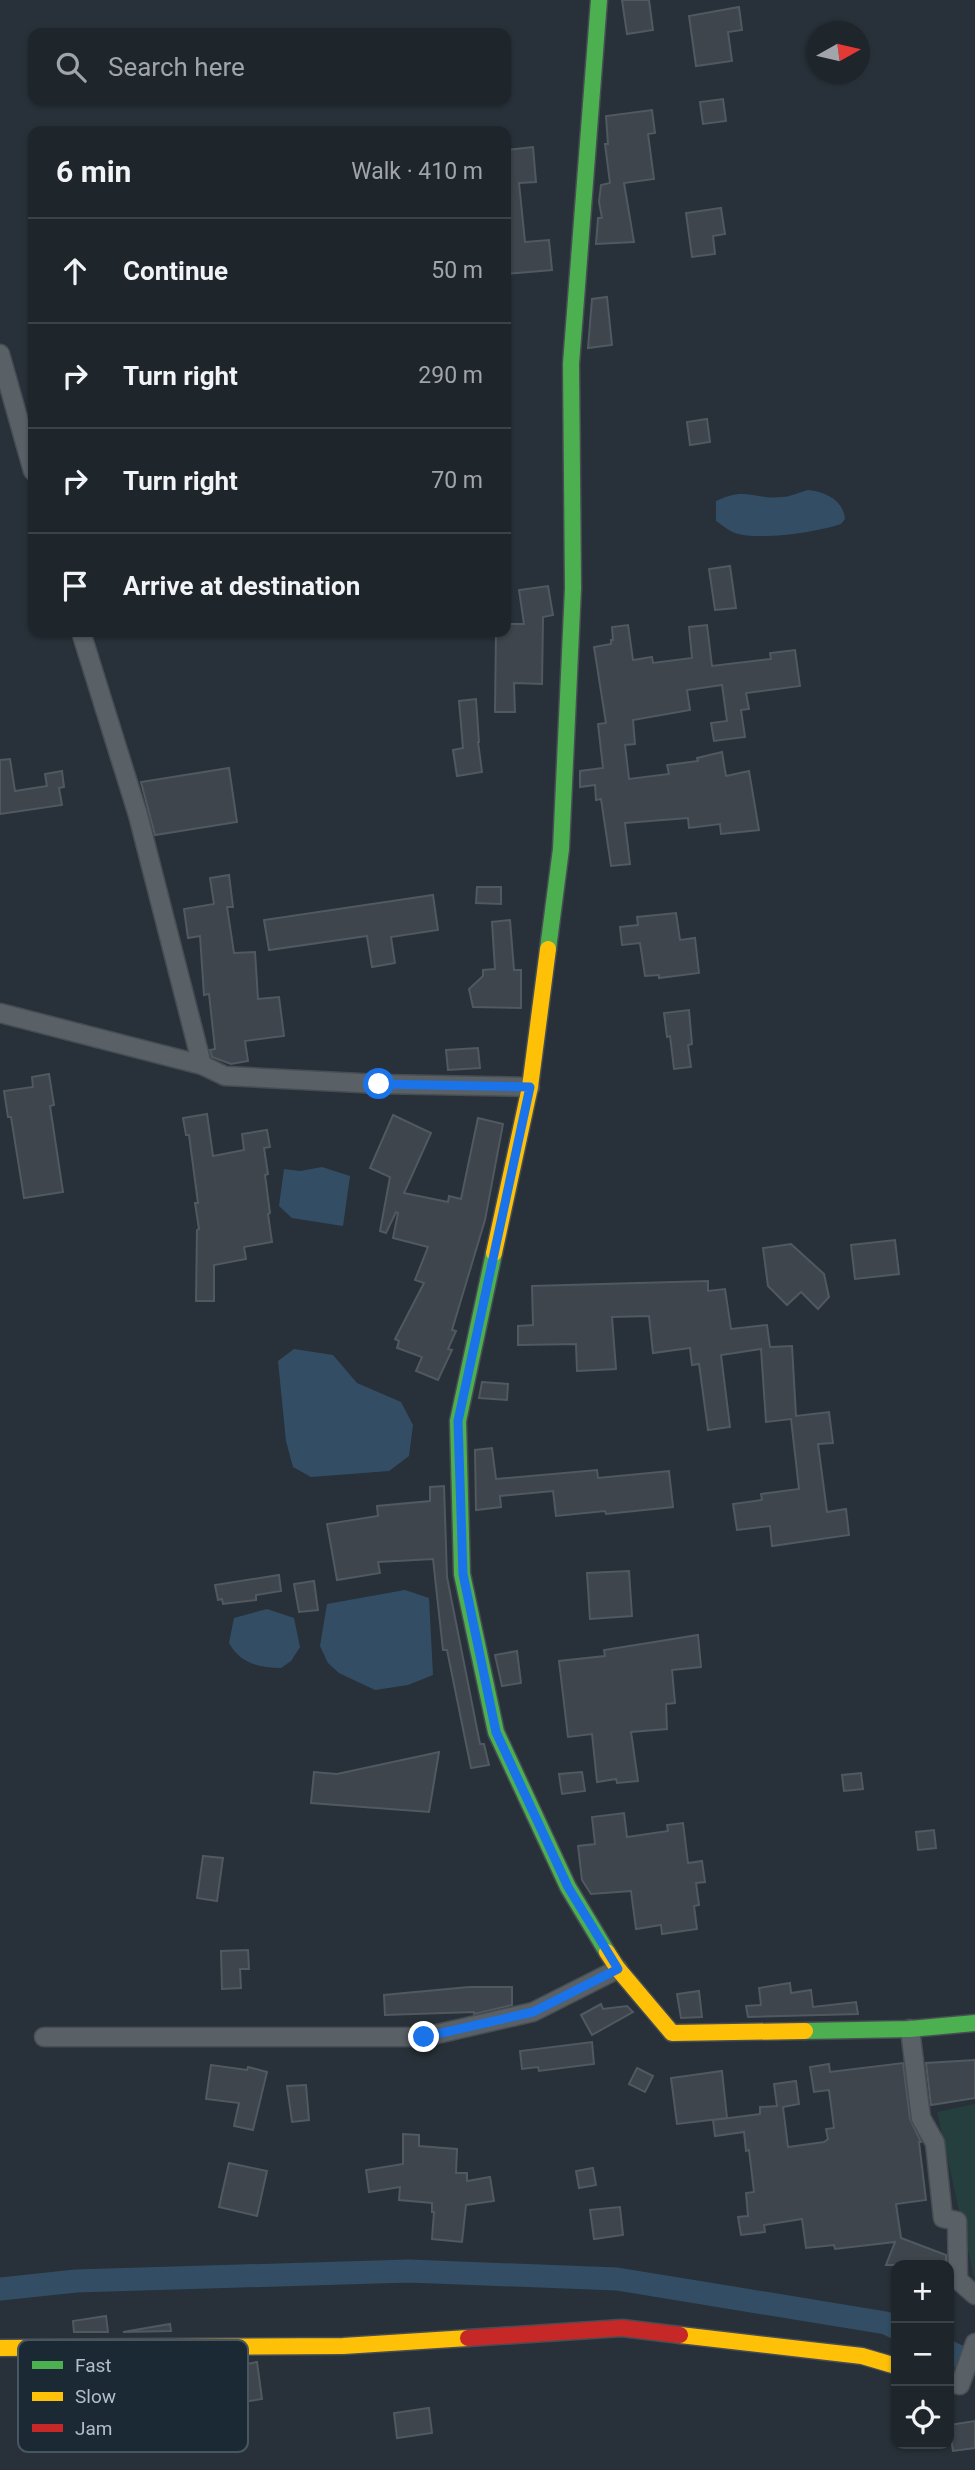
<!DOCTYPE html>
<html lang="en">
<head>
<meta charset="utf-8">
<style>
  :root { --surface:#1e252b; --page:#2b3137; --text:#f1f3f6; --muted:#a1a5a9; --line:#3c4247 }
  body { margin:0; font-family:Roboto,sans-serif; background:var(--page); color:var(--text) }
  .controls { position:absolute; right:21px; bottom:21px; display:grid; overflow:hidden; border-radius:14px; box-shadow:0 2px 5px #0004 }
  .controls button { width:63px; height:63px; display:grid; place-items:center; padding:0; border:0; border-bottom:2px solid var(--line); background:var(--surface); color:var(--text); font:35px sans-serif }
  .compass { position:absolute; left:807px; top:21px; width:63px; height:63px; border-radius:50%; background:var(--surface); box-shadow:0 2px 5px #0004; rotate:82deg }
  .stop { position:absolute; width:21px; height:21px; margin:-16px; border:5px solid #1a73e8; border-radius:50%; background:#fff }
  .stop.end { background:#1a73e8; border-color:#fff; box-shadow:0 2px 7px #0008 }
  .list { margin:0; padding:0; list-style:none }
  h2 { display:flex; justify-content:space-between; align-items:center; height:91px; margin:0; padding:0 28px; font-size:30px }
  h2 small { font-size:23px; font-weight:400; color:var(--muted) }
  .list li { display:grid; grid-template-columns:46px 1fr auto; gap:21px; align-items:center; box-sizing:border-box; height:105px; padding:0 28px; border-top:2px solid var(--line) }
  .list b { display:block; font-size:26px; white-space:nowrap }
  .list em { font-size:23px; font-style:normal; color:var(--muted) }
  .icon { flex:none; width:38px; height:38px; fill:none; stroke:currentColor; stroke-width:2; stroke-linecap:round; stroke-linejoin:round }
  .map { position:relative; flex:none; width:975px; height:2470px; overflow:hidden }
  .search { position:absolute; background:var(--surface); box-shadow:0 2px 5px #0004; left:28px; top:28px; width:483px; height:77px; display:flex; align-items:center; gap:18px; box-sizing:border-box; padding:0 24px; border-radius:14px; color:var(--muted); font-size:26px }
  .panel { position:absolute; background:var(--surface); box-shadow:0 2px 5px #0004; left:28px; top:126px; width:483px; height:511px; border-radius:14px }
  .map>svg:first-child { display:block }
  .green { fill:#253f3f }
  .water { fill:#334e64 }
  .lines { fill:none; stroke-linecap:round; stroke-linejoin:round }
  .canal { stroke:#334e64; stroke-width:23 }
  .building { fill:#3e454c; stroke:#505860; stroke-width:2 }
  .street-casing { stroke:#474d53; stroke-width:21 }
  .fast-casing { stroke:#474d53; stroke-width:19 }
  .slow-casing { stroke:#474d53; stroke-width:19 }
  .jam-casing { stroke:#474d53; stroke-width:19 }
  .street { stroke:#596066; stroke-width:18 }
  .fast { stroke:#4caf50; stroke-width:16 }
  .slow { stroke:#ffc107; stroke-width:16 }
  .jam { stroke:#c62828; stroke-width:16 }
  .route { stroke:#1a73e8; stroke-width:9 }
  .key { fill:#1b2934; stroke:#485661; stroke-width:2 }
  .key-label { font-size:19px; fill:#b2beca }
</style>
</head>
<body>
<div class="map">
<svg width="975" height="2470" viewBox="0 0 975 2470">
  <rect width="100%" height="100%" fill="#283139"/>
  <path class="green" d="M975,2104V2281L937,2112Z"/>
  <g class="water">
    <path d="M808,490C826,492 843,500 845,519L841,524C818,532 759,541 735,533C729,531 722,525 716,521V501C747,486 754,500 782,497C790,497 800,492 808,490Z"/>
    <path d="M322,1167L350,1176L343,1226L292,1218L279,1206L284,1169L300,1171Z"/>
    <path d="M294,1349L333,1355L357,1383L401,1402L413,1425L409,1456L389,1471L311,1477L293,1467L286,1441L278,1361Z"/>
    <path d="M405,1590L429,1598L433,1675L408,1685L375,1690L339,1673L328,1663L320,1646L327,1604Z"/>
    <path d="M267,1609L294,1618L300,1647L291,1661L281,1668C258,1667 241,1664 229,1643L234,1618Z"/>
  </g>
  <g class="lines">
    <g class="canal">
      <path d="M0,2289L76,2281L409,2271L617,2279L886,2323L896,2328"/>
      <path d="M949,2352L975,2364"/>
    </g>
  </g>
  <g class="building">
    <path d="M622,0H649L653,30L627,34Z"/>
    <path d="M739,7L742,30L728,32L732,61L696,66L689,16Z"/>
    <path d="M723,99L726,121L703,124L700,102Z"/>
    <path d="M652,110L655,133L648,134L654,179L624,183L634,242L596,244L598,218H602L599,202L601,185L610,183L605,144H608L606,116Z"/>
    <path d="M533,147L536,182L519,183L525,242L549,240L552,270L506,274V150Z"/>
    <path d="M721,208L725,234L713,236L715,254L692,257L686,213Z"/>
    <path d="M607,297L612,345L588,348L592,299Z"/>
    <path d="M707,419L710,442L690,445L687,422Z"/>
    <path d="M730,566L736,608L715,610L709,569Z"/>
    <path d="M548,586L553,615L543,617L542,684L514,683L515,712H495L496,632H506V624H524L519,590Z"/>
    <path d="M628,625L633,660L652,657L653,663L692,658L689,627L707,625L712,666L771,659L770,653L795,650L800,686L746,693L749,709L741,710L745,737L714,741L711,723L727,721L722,685L687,690L690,710L633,720L635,744L625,745L629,779L669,774L667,765L698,761L697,758L722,752L726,776L749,771L759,830L721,834L720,824L689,828L688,818L625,823L630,864L611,866L601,799L596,800L595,785L580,787V771L603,768L598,724L606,723L594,647L611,644V640H613L612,627Z"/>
    <path d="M476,699L479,742H478L482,772L457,776L453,750L463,748L459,701Z"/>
    <path d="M10,759L15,791L47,786L45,774L62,771L64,787L59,788L62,805L0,814V760Z"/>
    <path d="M229,768L237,822L155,835L141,782Z"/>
    <path d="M229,875L233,907H227L234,953L255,952L258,999L279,997L284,1036L245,1041L248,1061L231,1064L212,1057L210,1050L215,1049L209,994L204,995L200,936L188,938L184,909L214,904L210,878Z"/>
    <path d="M477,887H501V904L476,903Z"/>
    <path d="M433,895L438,930L391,937L395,963L372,967L367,936L269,950L264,920Z"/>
    <path d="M676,913L680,940L695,938L699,973L659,978V975L645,976L640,943L622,945L620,927L638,925L637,917Z"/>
    <path d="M510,920L514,970H521V1008L473,1007L469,989L483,976V970L495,969L492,922Z"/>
    <path d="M689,1010L692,1044L688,1045L691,1067L674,1069L670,1036L667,1037L664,1013Z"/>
    <path d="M478,1048L480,1068L448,1070L446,1050Z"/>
    <path d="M49,1074L54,1105L50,1106L63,1192L24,1198L11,1117H8L4,1091L33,1087L32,1077Z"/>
    <path d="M207,1114L213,1156L244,1150L242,1134L267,1130L270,1147L264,1148L268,1174L265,1175L270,1213L268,1214L272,1242L244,1247L246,1259L214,1265V1301H196L197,1230L199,1229L195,1203H198L189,1135H186L183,1118Z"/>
    <path d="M393,1115L431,1133L404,1193L448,1202L449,1196L461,1199L478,1118L503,1124L485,1220L452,1330L456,1331L448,1349L452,1350L438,1380L416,1371L422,1357L397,1348L399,1341L395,1339L424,1283L415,1280L428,1247L393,1238L398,1213L396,1212L386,1233L380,1231L390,1177L370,1168Z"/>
    <path d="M895,1240L899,1274L855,1279L851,1245Z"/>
    <path d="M791,1244L824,1274L829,1297L818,1309L801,1292L787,1305L768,1286L763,1248Z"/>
    <path d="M708,1281V1291L725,1289L731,1329L767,1325L770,1347L792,1346L796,1416L829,1412L833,1443L818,1444L827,1512L846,1509L849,1535L772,1546L770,1526L737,1530L733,1504L762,1500L761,1494L799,1489L791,1419L766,1422L761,1349L721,1355L730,1427L708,1430L699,1364L692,1365L690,1348L653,1353L649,1316L612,1317L616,1369L577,1371L576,1344L518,1345V1326L533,1325L532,1286Z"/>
    <path d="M482,1382L508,1384L507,1400L479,1398Z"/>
    <path d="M492,1448L496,1479L597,1470L598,1478L669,1471L673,1507L606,1514L605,1511L556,1516L553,1491L500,1496L501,1507L476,1510L475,1450Z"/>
    <path d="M444,1486L447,1577L480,1744H484L489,1765L471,1768L447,1650H443L433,1559L378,1562L380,1573L337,1580L327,1524L378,1516L377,1506L430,1501V1487Z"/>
    <path d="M629,1571L632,1616L590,1619L587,1573Z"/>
    <path d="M279,1575L281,1591L256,1595V1600L223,1604L222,1599L218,1600L215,1585Z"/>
    <path d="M314,1581L318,1610L299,1612L294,1584Z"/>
    <path d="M698,1635L701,1667L672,1670L675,1703L666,1704L667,1729L631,1732L638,1781L617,1783L616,1779L597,1782L592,1734L568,1737L559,1661L605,1656L604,1650Z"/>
    <path d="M517,1651L521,1683L502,1686L495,1655Z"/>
    <path d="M439,1752L429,1812L311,1803L314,1772L337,1774Z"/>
    <path d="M582,1772L585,1791L562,1794L559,1774Z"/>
    <path d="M861,1773L863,1789L844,1791L842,1775Z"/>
    <path d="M624,1813L627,1837L668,1831L667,1825L683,1823L688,1863L702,1861L705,1882L696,1883L699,1905L694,1906L697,1929L662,1934L661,1925L636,1929L631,1891L591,1894L582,1880L578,1846L595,1844L592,1817Z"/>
    <path d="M934,1830L936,1848L918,1850L916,1832Z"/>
    <path d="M203,1856L223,1858L217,1901L197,1898Z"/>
    <path d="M248,1950L249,1969H240L241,1988L222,1989L221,1951Z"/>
    <path d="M790,1983L791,1993L811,1990L813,2007L856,2002L858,2014L748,2017L746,2006L761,2005L759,1988Z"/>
    <path d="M469,1987H512V2005L474,2014V2012L385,2015L384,1995Z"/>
    <path d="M699,1991L702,2017L681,2018L677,1994Z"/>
    <path d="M601,2004L603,2009L627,2006L633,2012L592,2035L581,2015Z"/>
    <path d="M592,2042L594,2064L539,2071L538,2067L522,2069L520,2051Z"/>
    <path d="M975,2060V2098L931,2105L926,2063Z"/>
    <path d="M903,2063L910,2119L921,2142H919L926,2200L896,2204L901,2238L946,2255V2265H886L895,2242L835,2249L834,2245L806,2248L802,2219L764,2225L765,2232L741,2235L738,2217L748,2216L746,2193L754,2192L749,2150L746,2151L744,2132L715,2136L713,2120L760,2114V2107L777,2106L774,2084L796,2081L799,2104L783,2107L788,2147L824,2142L828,2139L826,2129L834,2128L829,2090L814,2092L810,2067L829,2064L830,2072Z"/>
    <path d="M211,2065L247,2070L248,2067L267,2072L253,2130L234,2126L239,2103L206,2099Z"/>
    <path d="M637,2068L653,2076L645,2092L629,2084Z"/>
    <path d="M722,2071L727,2118L677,2124L671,2078Z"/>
    <path d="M306,2085L309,2120L292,2122L287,2086Z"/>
    <path d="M403,2134L419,2135V2146L457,2149L456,2173H467V2181L490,2177L494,2201L466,2205L462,2242L432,2239L434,2212H432V2203L399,2200L400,2187L369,2192L366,2170L403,2164Z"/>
    <path d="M229,2163L267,2171L257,2216L219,2207Z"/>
    <path d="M593,2168L596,2185L579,2188L576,2171Z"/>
    <path d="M620,2207L623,2235L594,2239L590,2210Z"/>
    <path d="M106,2316L108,2332H74L73,2321Z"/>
    <path d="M170,2324L171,2331L123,2332Z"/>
    <path d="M228,2362H240L241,2365L257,2362L262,2399L222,2405L216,2364Z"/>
    <path d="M429,2408L432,2433L397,2438L394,2413Z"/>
    <path d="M975,2421V2448L953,2451L949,2425Z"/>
  </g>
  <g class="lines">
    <g class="street-casing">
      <g id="street">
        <path d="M0,354L33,471"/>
        <path d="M81,632L138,815L202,1065"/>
        <path d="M0,1013L202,1065L225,1076L379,1084L530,1087"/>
        <path d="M910,2029L921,2118L935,2143L943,2218L957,2221L958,2280L975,2295"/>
        <path d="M44,2037H424L533,2012L618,1969"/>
        <path d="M949,2382L960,2385L975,2343"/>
      </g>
    </g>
    <g class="fast-casing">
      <g id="fast">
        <path d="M548,949L561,849L573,588L571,364L599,0"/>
        <path d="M494,1253L458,1421L462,1574L496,1732L568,1887L607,1952"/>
        <path d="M805,2031L910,2029L975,2023"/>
      </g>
    </g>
    <g class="slow-casing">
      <g id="slow">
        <path d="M494,1253L530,1087L548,949"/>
        <path d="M607,1952L618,1969L672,2033L805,2031"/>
        <path d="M680,2335L862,2356L896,2366"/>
        <path d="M0,2348L343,2346L468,2338"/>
      </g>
    </g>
    <g class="jam-casing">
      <path id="jam" d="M468,2338L622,2328L680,2335"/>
    </g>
    <use href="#street" class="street"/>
    <use href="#fast" class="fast"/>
    <use href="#slow" class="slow"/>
    <use href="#jam" class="jam"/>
  </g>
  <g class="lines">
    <path class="route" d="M379,1084L530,1087L458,1421L463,1574L496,1732L568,1887L618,1969L533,2012L424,2037"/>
  </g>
  <rect x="18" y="2340" width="230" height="112" rx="10" class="key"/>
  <rect x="32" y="2361" width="31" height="8" fill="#4caf50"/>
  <rect x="32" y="2392" width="31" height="9" fill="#ffc107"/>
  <rect x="32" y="2424" width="31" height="8" fill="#c62828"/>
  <g class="key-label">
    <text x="75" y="2372">Fast</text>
    <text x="75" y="2403">Slow</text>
    <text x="75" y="2435">Jam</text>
  </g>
</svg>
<div class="controls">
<button>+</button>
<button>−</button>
<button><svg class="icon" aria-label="locate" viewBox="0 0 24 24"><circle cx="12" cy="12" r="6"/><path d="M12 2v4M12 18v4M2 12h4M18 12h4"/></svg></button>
</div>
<svg class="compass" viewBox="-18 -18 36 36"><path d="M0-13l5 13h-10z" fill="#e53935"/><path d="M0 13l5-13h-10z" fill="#a1a5a9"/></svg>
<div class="stop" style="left:379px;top:1084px"></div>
<div class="stop end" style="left:424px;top:2037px"></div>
<div class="search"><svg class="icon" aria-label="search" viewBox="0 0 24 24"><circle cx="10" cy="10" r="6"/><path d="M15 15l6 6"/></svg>Search here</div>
<section class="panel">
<h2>6 min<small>Walk · 410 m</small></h2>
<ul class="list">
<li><svg class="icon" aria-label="ahead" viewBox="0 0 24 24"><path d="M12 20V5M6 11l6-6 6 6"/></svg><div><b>Continue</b></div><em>50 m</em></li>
<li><svg class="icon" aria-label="right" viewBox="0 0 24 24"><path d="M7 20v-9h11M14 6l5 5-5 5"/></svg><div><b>Turn right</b></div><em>290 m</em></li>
<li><svg class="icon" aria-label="right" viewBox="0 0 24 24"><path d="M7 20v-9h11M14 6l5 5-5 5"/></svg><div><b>Turn right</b></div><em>70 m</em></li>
<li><svg class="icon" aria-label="arrive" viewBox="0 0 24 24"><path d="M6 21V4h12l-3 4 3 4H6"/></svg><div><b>Arrive at destination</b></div></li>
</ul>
</section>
</div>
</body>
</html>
